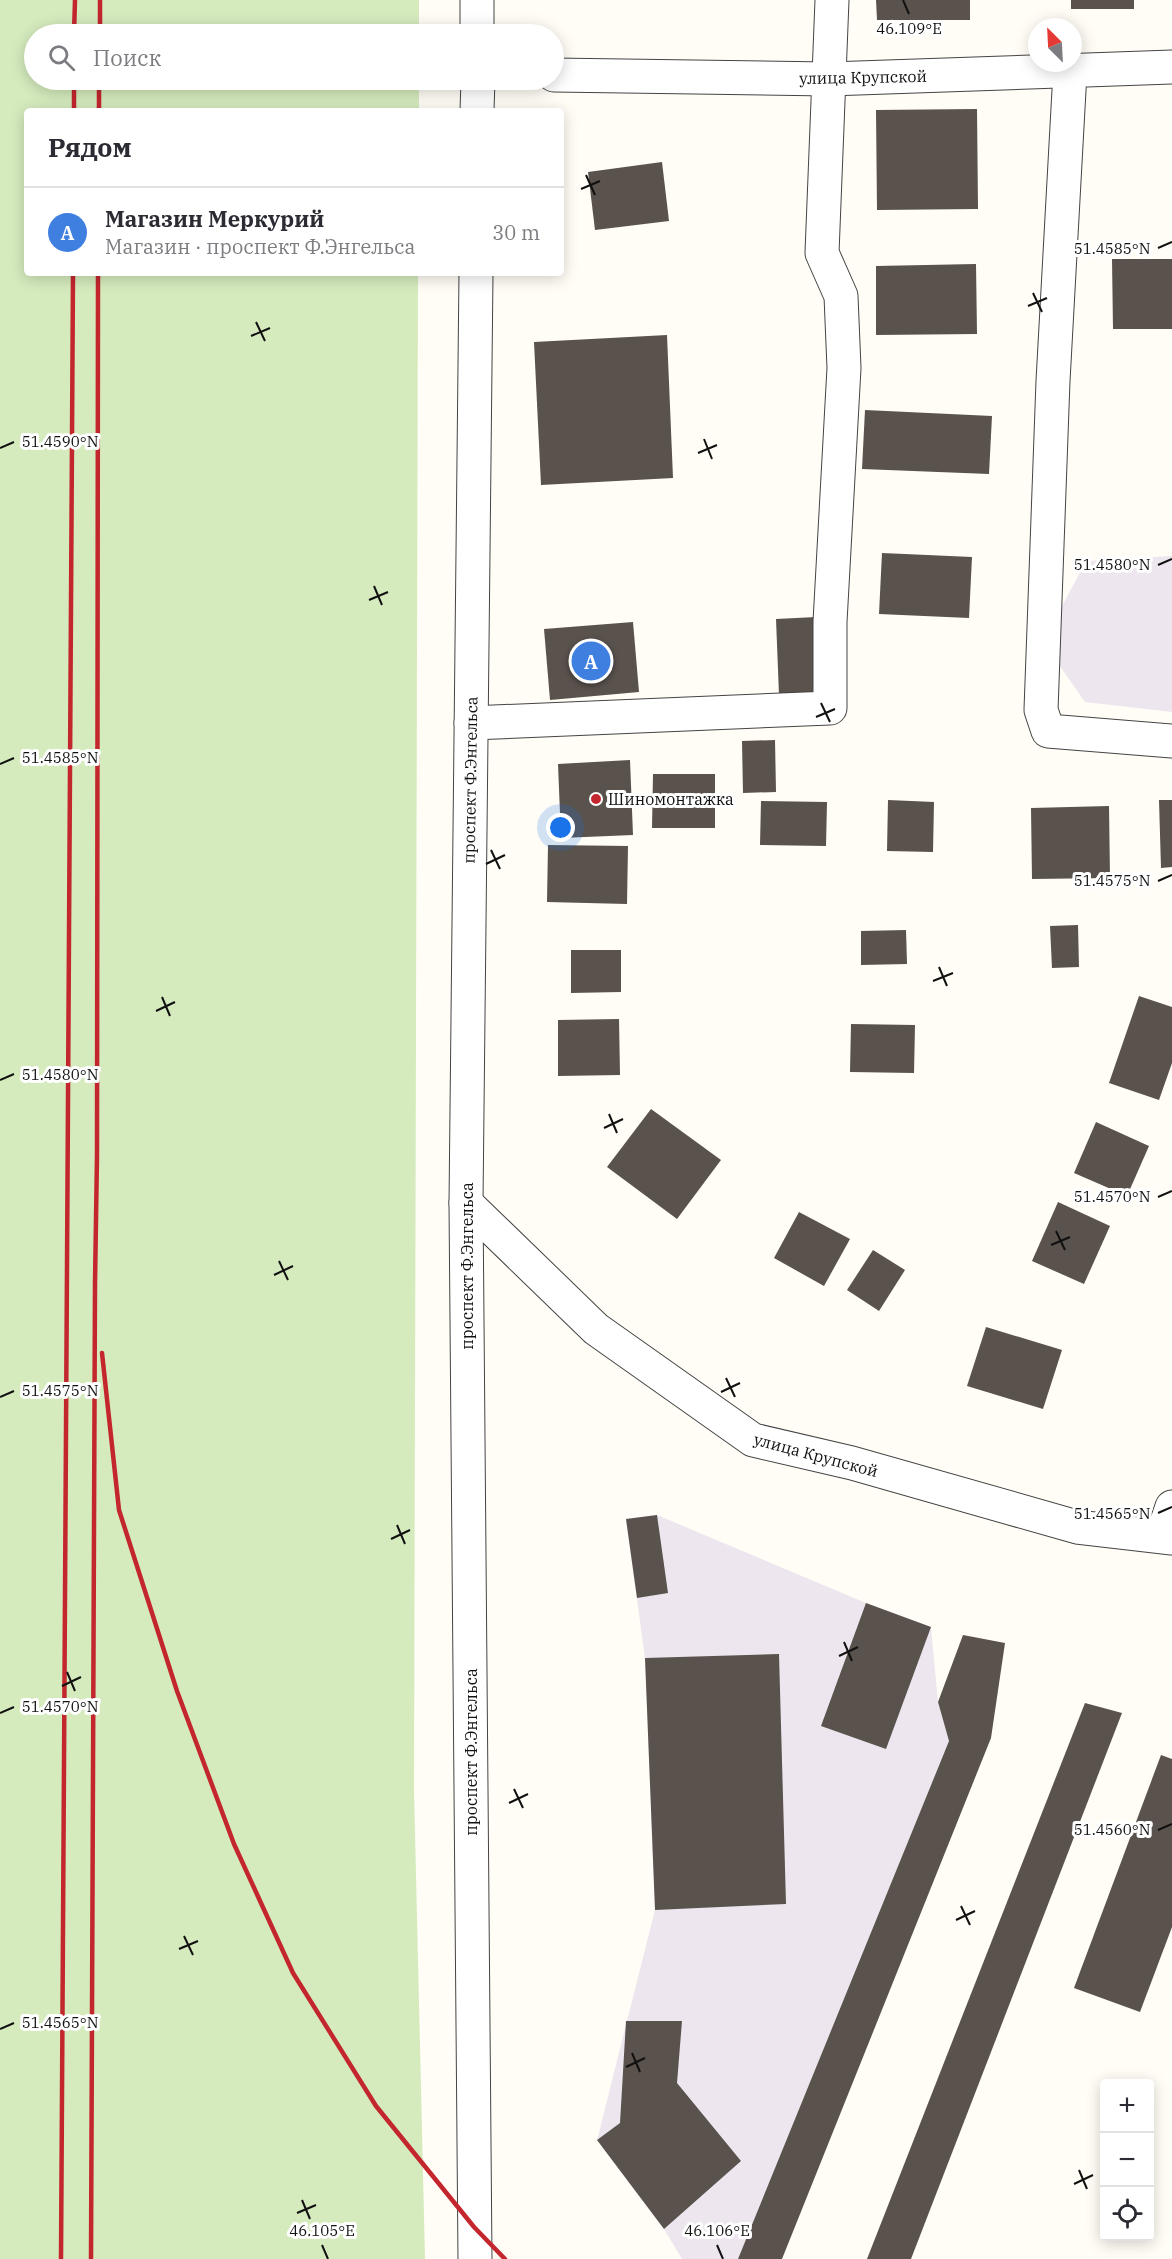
<!DOCTYPE html>
<html lang="ru">
<head>
<meta charset="utf-8">
<style>
  :root { --surface:#fff; --page:#f2f2f3; --text:#2b2b33; --muted:#7c7c81; --line:#e1e1e2; --accent:#0b8043 }
  body { margin:0; font-family:"IBM Plex Serif",serif; background:var(--page); color:var(--text) }
  .controls { position:absolute; right:18px; bottom:18px; display:grid; overflow:hidden; border-radius:6px; box-shadow:0 3px 15px #0003 }
  .controls button { width:54px; height:54px; display:grid; place-items:center; padding:0; border:0; border-bottom:2px solid var(--line); background:var(--surface); color:var(--text); font:30px sans-serif }
  .compass { position:absolute; left:1028px; top:18px; width:54px; height:54px; border-radius:50%; background:var(--surface); box-shadow:0 3px 15px #0003; rotate:336deg }
  .you { position:absolute; left:561px; top:828px; width:21px; height:21px; margin:-15px; border:4px solid #fff; border-radius:50%; background:#1a73e8; box-shadow:0 0 0 9px #1a73e833 }
  .badge { display:grid; place-items:center; width:39px; height:39px; border-radius:50%; background:var(--accent); color:#fff; font-size:20px; font-weight:700 }
  .pin { position:absolute; translate:-50% -50%; border:3px solid #fff; box-shadow:0 2px 6px #0006 }
  .list { margin:0; padding:0; list-style:none }
  h2 { display:flex; justify-content:space-between; align-items:center; height:78px; margin:0; padding:0 24px; font-size:26px }
  h2 small { font-size:20px; font-weight:400; color:var(--muted) }
  .list li { display:grid; grid-template-columns:39px 1fr auto; gap:18px; align-items:center; box-sizing:border-box; height:90px; padding:0 24px; border-top:2px solid var(--line) }
  .list b { display:block; font-size:22px; white-space:nowrap }
  .list p { margin:0; font-size:20px; white-space:nowrap; color:var(--muted) }
  .list em { font-size:20px; font-style:normal; color:var(--muted) }
  .icon { flex:none; width:33px; height:33px; fill:none; stroke:currentColor; stroke-width:2; stroke-linecap:round; stroke-linejoin:round }
  .map { position:relative; flex:none; width:1172px; height:2259px; overflow:hidden }
  .search { position:absolute; background:var(--surface); box-shadow:0 3px 15px #0003; left:24px; top:24px; width:540px; height:66px; display:flex; align-items:center; gap:15px; box-sizing:border-box; padding:0 21px; border-radius:33px; color:var(--muted); font-size:22px }
  .panel { position:absolute; background:var(--surface); box-shadow:0 3px 15px #0003; left:24px; top:108px; width:540px; height:168px; border-radius:6px }
  .map>svg:first-child { display:block }
  .industrial { fill:#eee6ef }
  .green { fill:#d5ebbd }
  .building { fill:#5a524d }
  .lines { fill:none; stroke-linecap:round; stroke-linejoin:round }
  .minor-casing { stroke:#444; stroke-width:35 }
  .minor { stroke:#fff; stroke-width:33 }
  .rail { stroke:#c4262e; stroke-width:4.5 }
  .ticks { fill:none; stroke:#111; stroke-width:2 }
  .poi-dot { fill:#c4262e; stroke:#fff; stroke-width:2 }
  .labels { text-anchor:middle; stroke-width:6; stroke-linejoin:round; paint-order:stroke }
  .street-label { font-size:16px; fill:#111; stroke:#fff }
  .poi-label { font-size:16px; fill:#111; stroke:#fff; text-anchor:start }
  .ticks-label { font-size:15px; text-anchor:middle; fill:#111; stroke:#fff; stroke-width:6; stroke-linejoin:round; paint-order:stroke }
</style>
</head>
<body>
<div class="map">
<svg width="1172" height="2259" viewBox="0 0 1172 2259">
  <rect width="100%" height="100%" fill="#fffdf5"/>
  <g class="industrial">
    <path d="M1172,556V712L1085,702L1043,642L1086,561Z"/>
    <path d="M657,1515L866,1603L931,1627L938,1702L949,1741L738,2259H682L664,2229L597,2140L655,1910L645,1658L626,1519Z"/>
  </g>
  <path class="green" d="M0,0H419V34H34V80H419V111H27V273H418L414,1789L425,2259H0Z"/>
  <g class="building">
    <path d="M876,0H970V20H877Z"/>
    <rect x="1071" y="0" width="63" height="9"/>
    <path d="M977,109L978,209L877,210L876,110Z"/>
    <path d="M662,162L669,221L595,230L588,172Z"/>
    <path d="M1112,259H1172V329H1113Z"/>
    <path d="M976,264L977,334L876,335V266Z"/>
    <path d="M667,335L673,478L541,485L534,342Z"/>
    <path d="M865,410L992,416L989,474L862,469Z"/>
    <path d="M882,553L972,557L969,618L879,614Z"/>
    <path d="M816,617L819,693L779,695L776,619Z"/>
    <path d="M633,622L639,692L550,700L544,629Z"/>
    <path d="M775,740L776,792L743,793L742,741Z"/>
    <path d="M630,760L633,835L561,838L558,764Z"/>
    <path d="M653,774H715V828H652Z"/>
    <path d="M888,800L934,802L933,852L887,851Z"/>
    <path d="M1159,800H1172V867L1161,868Z"/>
    <path d="M761,801L827,802L826,846L760,845Z"/>
    <path d="M1109,806L1110,878L1032,879L1031,808Z"/>
    <path d="M548,845L628,846L627,904L547,902Z"/>
    <path d="M1078,925L1079,967L1052,968L1050,926Z"/>
    <path d="M906,930L907,964L861,965V931Z"/>
    <path d="M571,950H621V992L571,993Z"/>
    <path d="M1139,996L1172,1007V1063L1159,1100L1109,1083Z"/>
    <path d="M619,1019L620,1075L558,1076V1020Z"/>
    <path d="M851,1024L915,1025L914,1073L850,1072Z"/>
    <path d="M651,1109L721,1160L677,1219L607,1167Z"/>
    <path d="M1096,1122L1149,1146L1127,1196L1074,1173Z"/>
    <path d="M1058,1202L1110,1226L1084,1284L1032,1261Z"/>
    <path d="M799,1212L850,1239L824,1286L774,1258Z"/>
    <path d="M873,1250L905,1270L879,1311L847,1290Z"/>
    <path d="M986,1327L1062,1350L1043,1409L967,1386Z"/>
    <path d="M657,1515L668,1593L637,1598L626,1519Z"/>
    <path d="M866,1603L931,1627L886,1749L821,1726Z"/>
    <path d="M963,1635L1005,1643L991,1738L782,2259H738L949,1741L938,1702Z"/>
    <path d="M779,1654L786,1904L655,1910L645,1658Z"/>
    <path d="M1085,1703L1122,1713L911,2259H867Z"/>
    <path d="M1161,1755L1172,1759V1927L1140,2012L1074,1988Z"/>
    <path d="M626,2021H682L677,2083L741,2161L664,2229L597,2140L620,2123Z"/>
  </g>
  <g class="lines">
    <g class="minor-casing">
      <g id="minor">
        <path d="M477,0V34"/>
        <path d="M1070,72L1053,381L1041,710L1048,731L1172,741"/>
        <path d="M554,75L829,79L1172,67"/>
        <path d="M477,111L478,80"/>
        <path d="M471,723L830,708V622L844,368L841,296L822,253L832,0"/>
        <path d="M466,1203L596,1329L753,1440L852,1463L1077,1527L1172,1538"/>
        <path d="M1162,1536L1172,1507"/>
        <path d="M475,2259L466,1203L476,273"/>
      </g>
    </g>
    <use href="#minor" class="minor"/>
    <g class="rail">
      <path d="M74,34L75,0"/>
      <path d="M100,34V0"/>
      <path d="M74,111V80"/>
      <path d="M99,111V80"/>
      <path d="M102,1353L119,1510L177,1691L234,1844L293,1973L376,2106L474,2227L505,2259"/>
      <path d="M61,2259L73,273"/>
      <path d="M91,2259L95,1284L97,1156L98,273"/>
    </g>
  </g>
  <path class="ticks" d="M903,0L909,14M586,175L595,195M581,189L600,181M1158,248L1172,242M1033,293L1042,312M1028,306L1047,298M256,322L265,341M251,336L270,328M704,439L712,459M0,448L14,442M698,453L717,445M1158,565L1172,559M374,586L382,605M369,600L388,592M821,703L830,722M816,717L835,709M0,764L14,758M491,850L500,869M486,864L505,855M1158,881L1172,875M939,967L947,986M933,981L953,973M162,997L170,1016M156,1011L175,1002M0,1080L14,1074M609,1114L617,1133M604,1128L623,1119M1158,1197L1172,1191M1056,1231L1065,1250M1051,1245L1070,1237M279,1261L288,1280M274,1275L293,1266M726,1378L735,1397M721,1392L740,1383M0,1397L14,1391M1158,1513L1172,1507M397,1525L405,1544M391,1539L410,1530M844,1642L852,1661M839,1656L858,1647M67,1672L75,1691M62,1686L81,1677M0,1713L14,1707M514,1789L523,1808M509,1803L528,1794M1158,1830L1172,1824M961,1906L970,1925M956,1920L975,1911M184,1936L193,1955M179,1949L198,1941M0,2029L14,2023M632,2053L640,2072M626,2067L645,2058M1079,2170L1087,2189M1074,2184L1093,2175M302,2200L310,2219M297,2213L316,2205M322,2245L328,2259M717,2245L723,2259"/>
  <circle class="poi-dot" cx="596" cy="799" r="6"/>
  <g class="labels">
    <g class="street-label">
      <text transform="translate(863 77) rotate(-1)" y="6">улица Крупской</text>
      <text transform="translate(470 780) rotate(-89)" y="6">проспект Ф.Энгельса</text>
      <text transform="translate(467 1266) rotate(-90)" y="6">проспект Ф.Энгельса</text>
      <text transform="translate(816 1455) rotate(15)" y="6">улица Крупской</text>
      <text transform="translate(471 1752) rotate(-90)" y="6">проспект Ф.Энгельса</text>
    </g>
    <g class="poi-label">
      <text x="608" y="805">Шиномонтажка</text>
    </g>
  </g>
  <g class="ticks-label">
    <text x="909" y="34">46.109°E</text>
    <text x="1112" y="254">51.4585°N</text>
    <text x="60" y="447">51.4590°N</text>
    <text x="1112" y="570">51.4580°N</text>
    <text x="60" y="763">51.4585°N</text>
    <text x="1112" y="886">51.4575°N</text>
    <text x="60" y="1080">51.4580°N</text>
    <text x="1112" y="1202">51.4570°N</text>
    <text x="60" y="1396">51.4575°N</text>
    <text x="1112" y="1519">51.4565°N</text>
    <text x="60" y="1712">51.4570°N</text>
    <text x="1112" y="1835">51.4560°N</text>
    <text x="60" y="2028">51.4565°N</text>
    <text x="322" y="2236">46.105°E</text>
    <text x="717" y="2236">46.106°E</text>
  </g>
</svg>
<div class="controls">
<button>+</button>
<button>−</button>
<button><svg class="icon" aria-label="locate" viewBox="0 0 24 24"><circle cx="12" cy="12" r="6"/><path d="M12 2v4M12 18v4M2 12h4M18 12h4"/></svg></button>
</div>
<svg class="compass" viewBox="-18 -18 36 36"><path d="M0-13l5 13h-10z" fill="#e53935"/><path d="M0 13l5-13h-10z" fill="#7c7c81"/></svg>
<div class="you"></div>
<div class="pin badge" style="left:591px;top:661px;background:#3f7fe0">A</div>
<div class="search"><svg class="icon" aria-label="search" viewBox="0 0 24 24"><circle cx="10" cy="10" r="6"/><path d="M15 15l6 6"/></svg>Поиск</div>
<section class="panel">
<h2>Рядом<small></small></h2>
<ul class="list">
<li><span class="badge" style="background:#3f7fe0">A</span><div><b>Магазин Меркурий</b><p>Магазин · проспект Ф.Энгельса</p></div><em>30 m</em></li>
</ul>
</section>
</div>
</body>
</html>
